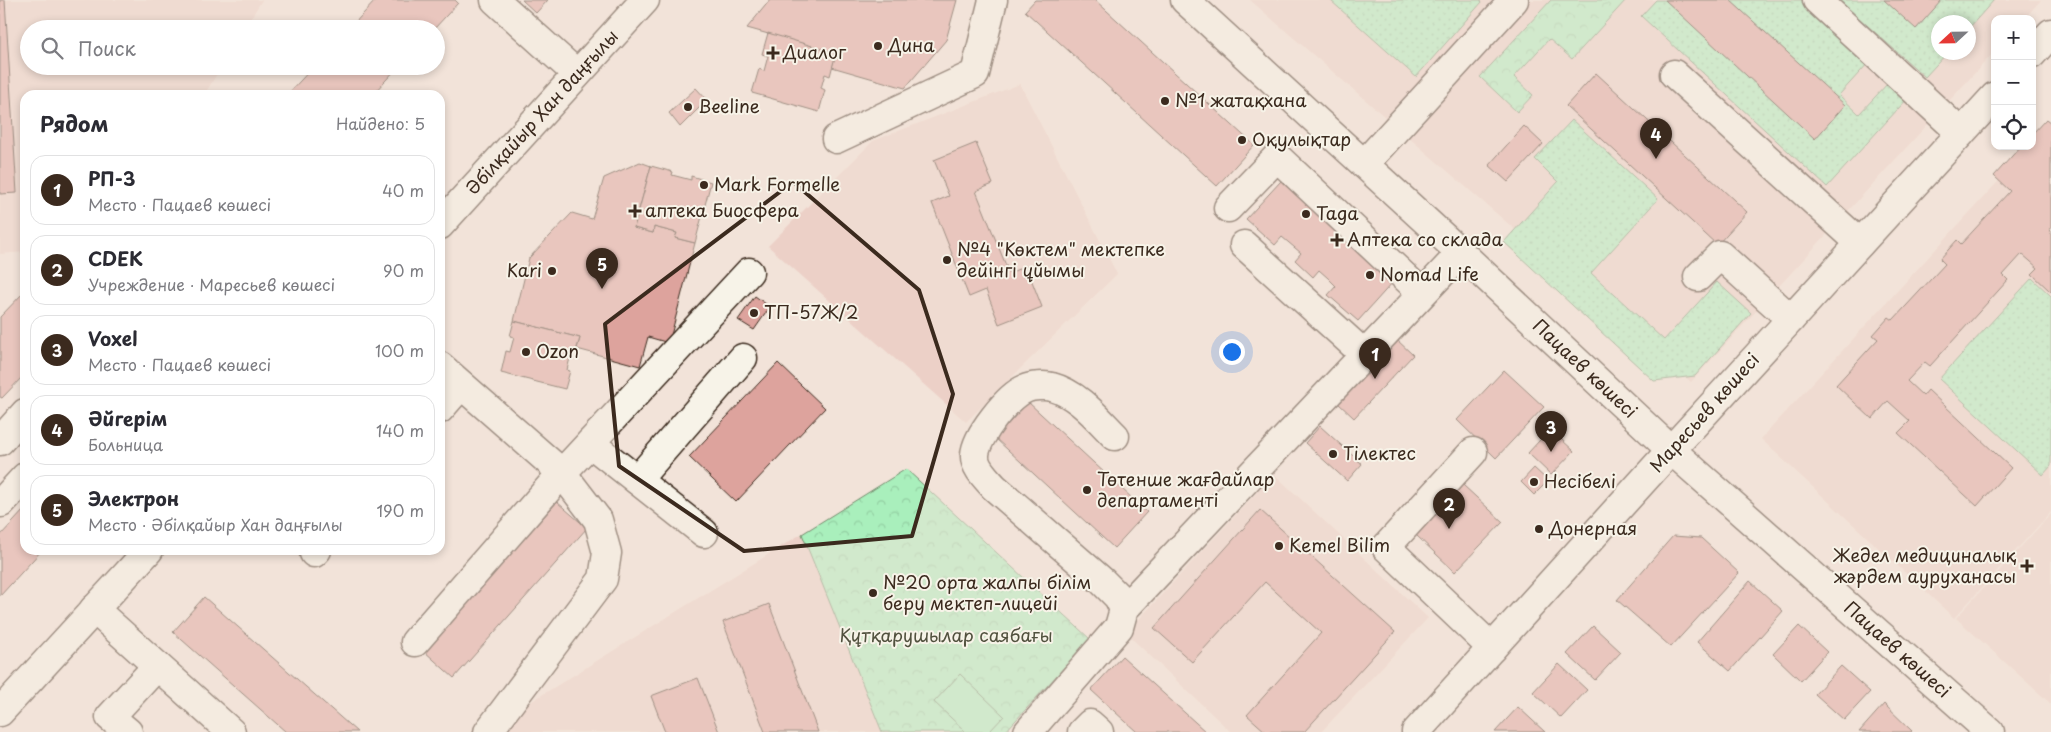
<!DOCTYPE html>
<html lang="ru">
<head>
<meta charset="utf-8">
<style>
  :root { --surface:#fff; --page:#f7f7f7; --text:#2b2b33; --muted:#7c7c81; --line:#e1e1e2; --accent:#3b2a1e }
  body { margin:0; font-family:"Playpen Sans",sans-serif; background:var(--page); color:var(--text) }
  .controls { position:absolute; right:15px; top:15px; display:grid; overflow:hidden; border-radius:10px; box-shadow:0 2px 8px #0003 }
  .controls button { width:45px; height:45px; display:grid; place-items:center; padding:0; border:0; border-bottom:1px solid var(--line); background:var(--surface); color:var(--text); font:25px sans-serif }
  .compass { position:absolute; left:1931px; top:15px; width:45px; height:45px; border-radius:50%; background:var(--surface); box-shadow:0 2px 8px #0003; rotate:248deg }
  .you { position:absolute; left:1231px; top:351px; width:18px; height:18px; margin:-12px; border:4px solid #fff; border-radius:50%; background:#1a73e8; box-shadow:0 0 0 8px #1a73e833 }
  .badge { display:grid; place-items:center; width:32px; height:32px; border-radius:50%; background:var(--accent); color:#fff; font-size:16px; font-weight:700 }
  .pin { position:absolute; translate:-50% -41px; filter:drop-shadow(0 1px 2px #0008) }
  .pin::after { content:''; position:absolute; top:26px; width:18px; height:15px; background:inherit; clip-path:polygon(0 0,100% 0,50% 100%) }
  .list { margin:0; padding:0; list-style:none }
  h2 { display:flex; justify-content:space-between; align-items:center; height:65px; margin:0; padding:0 20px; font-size:21px }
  h2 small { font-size:16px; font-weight:400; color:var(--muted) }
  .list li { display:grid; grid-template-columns:32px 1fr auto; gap:15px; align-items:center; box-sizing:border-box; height:70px; margin:0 10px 10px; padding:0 10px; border:1px solid var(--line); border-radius:15px }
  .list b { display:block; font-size:19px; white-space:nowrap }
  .list p { margin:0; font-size:16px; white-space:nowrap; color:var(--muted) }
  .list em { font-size:16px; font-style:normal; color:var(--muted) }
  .icon { flex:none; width:28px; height:28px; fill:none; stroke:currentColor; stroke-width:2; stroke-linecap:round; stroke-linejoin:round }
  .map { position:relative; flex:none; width:2051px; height:732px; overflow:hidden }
  .search { position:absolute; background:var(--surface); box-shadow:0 2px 8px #0003; left:20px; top:20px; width:425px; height:55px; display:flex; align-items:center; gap:12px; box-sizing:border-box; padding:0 18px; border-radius:28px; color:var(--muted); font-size:19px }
  .panel { position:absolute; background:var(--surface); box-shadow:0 2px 8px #0003; left:20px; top:90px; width:425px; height:465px; border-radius:15px }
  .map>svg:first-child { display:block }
  .built { fill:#ecd0c7; fill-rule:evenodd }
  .grass { fill:url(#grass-dots); stroke:#728c6d }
  .forest { fill:url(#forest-crowns); stroke:#728c6d }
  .pitch { fill:#a9efbc; stroke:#728c6d }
  .building { fill:#dda39d; stroke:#3b2a1e }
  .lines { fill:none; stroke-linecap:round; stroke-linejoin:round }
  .minor-casing { stroke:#3b2a1e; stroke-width:31 }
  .major-casing { stroke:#3b2a1e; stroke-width:31 }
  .minor { stroke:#f7f3e8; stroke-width:28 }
  .major { stroke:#f7f3e8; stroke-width:28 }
  .marked { fill:none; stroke:#3b2a1e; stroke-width:4; stroke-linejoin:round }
  .poi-dot { fill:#3b2a1e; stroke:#f7f3e8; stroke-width:2 }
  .labels { text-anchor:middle; stroke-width:4; stroke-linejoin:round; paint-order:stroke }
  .poi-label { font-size:18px; fill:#3b2a1e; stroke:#f7f3e8; text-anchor:start }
  .street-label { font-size:18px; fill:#3b2a1e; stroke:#f7f3e8 }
  .park-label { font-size:18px; fill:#51513e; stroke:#f7f3e8 }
</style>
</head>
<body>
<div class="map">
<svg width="2051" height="732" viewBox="0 0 2051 732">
  <defs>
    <pattern id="grass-dots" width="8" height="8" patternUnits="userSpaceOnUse" patternTransform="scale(1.25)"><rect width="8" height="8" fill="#a9efbc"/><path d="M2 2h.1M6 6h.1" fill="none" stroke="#92cda1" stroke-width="1.8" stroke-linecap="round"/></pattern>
    <pattern id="forest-crowns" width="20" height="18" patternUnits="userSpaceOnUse" patternTransform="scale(1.25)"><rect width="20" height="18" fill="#a9efbc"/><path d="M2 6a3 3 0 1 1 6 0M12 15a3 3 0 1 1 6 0" fill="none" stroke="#92cda1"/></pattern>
  </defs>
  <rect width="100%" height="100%" fill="#f2e3d9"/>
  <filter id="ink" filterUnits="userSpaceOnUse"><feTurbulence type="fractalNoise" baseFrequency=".02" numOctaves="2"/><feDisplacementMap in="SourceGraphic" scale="10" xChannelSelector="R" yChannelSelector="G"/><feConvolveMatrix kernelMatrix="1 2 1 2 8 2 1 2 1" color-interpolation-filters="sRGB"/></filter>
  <g filter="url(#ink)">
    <g class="built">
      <path d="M0,0H262L244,29H29V66H222L204,95H25V252L0,254Z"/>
      <path d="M1250,0H2041L2024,19H1995V51L1691,382ZM1938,22H1968V52H1938Z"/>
      <path d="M1020,84L1117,274L966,422L768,246L873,141Z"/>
      <path d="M2051,124V512L1954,618L1761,439Z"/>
      <path d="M906,469L1090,639L1005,732H504L516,711Z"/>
      <path d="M1274,474L1428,618L1321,732H1231L1126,633Z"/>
      <path d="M2051,514V704L1956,618Z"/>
    </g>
    <g class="grass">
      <path d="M1330,0H1480L1482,2L1416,77Z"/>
      <path d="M1656,0H1804L1870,61L1839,95L1859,114L1890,81L1908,98L1827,187L1641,16Z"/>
      <path d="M1839,0H1994L1969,28L1968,22H1938V52L1947,53L1925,77Z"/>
      <path d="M1572,120L1658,199L1591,273L1664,340L1717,282L1751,313L1695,376L1654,381L1504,242L1558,182L1535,159Z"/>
      <path d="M2032,278L2051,296V466L2043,475L1939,379Z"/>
    </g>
    <g class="forest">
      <path d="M1551,0H1626L1572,59L1549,39L1514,77L1533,95L1517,112L1480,77Z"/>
      <path d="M906,469L1090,639L1005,732H882L802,534Z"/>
    </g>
    <path class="pitch" d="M960,674L1004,716L989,732H966L934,702Z"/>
    <g class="building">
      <path d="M0,0H5L17,193L0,194Z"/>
      <path d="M376,0H455L458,3L434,29H349Z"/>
      <path d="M522,0H548L536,13Z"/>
      <path d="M770,0H957L946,40L905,88L832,67L836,53L747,28Z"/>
      <path d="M1035,0H1095L1254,145L1217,186L1025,11Z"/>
      <path d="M1665,0H1730L1845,105L1815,139Z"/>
      <path d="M1884,0H1942L1916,29Z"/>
      <path d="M768,33L836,53L830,76L825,74L821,88L825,90L819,112L752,93L759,69L764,71L768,56L762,54Z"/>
      <path d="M314,66H399L372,95H287Z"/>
      <path d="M1596,73L1747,212L1717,245L1566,106Z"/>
      <path d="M696,88L707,100L680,127L669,113Z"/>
      <path d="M2046,119L2051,123V229H2049L2051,231V292L2032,274L2038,268L2022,254L2003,275L2008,280L1930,366L1925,362L1907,381L1923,396L1928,390L2011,468L1977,506L1898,433L1910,421L1888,401L1872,419L1836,385L1878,339L1873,335L1889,317L1893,320L1945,264L1940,259L1957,240L1961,244L2010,191L1994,176L2021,146H2032V134Z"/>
      <path d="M1524,126L1543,144L1508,182L1489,165Z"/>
      <path d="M976,143L993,184L976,191L1009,273L1026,266L1042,307L999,324L986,290L969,297L932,203L949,196L934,160Z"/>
      <path d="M640,162L651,166L634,228L653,233L654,227L677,233L675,238L695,243L669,343L648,337L640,366L577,349L580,338L514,321L529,258L572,213L592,219L604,178Z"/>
      <path d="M651,166L673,172L672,175L691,180V176L711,182L695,243L675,238L677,233L654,227L653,233L634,228Z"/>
      <path d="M1281,181L1393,282L1358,321L1328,295L1336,286L1328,278L1319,270L1313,277L1295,260L1301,253L1282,237L1275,245L1246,219Z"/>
      <path d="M25,291V374L2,398L0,397V317Z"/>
      <path d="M755,296L770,307L754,330L738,320Z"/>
      <path d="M514,321L580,338L576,351L572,350L567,370L570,371L565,389L501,373L506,351L510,352L514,337L510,336Z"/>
      <path d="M1396,339L1413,355L1354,418L1338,403Z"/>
      <path d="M778,363L825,408L736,502L689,457Z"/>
      <path d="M1504,370L1544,407L1496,458L1457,420Z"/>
      <path d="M1028,402L1147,512L1114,548L995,438Z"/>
      <path d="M1320,426L1362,464L1347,481L1305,443Z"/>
      <path d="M1550,429L1574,451L1551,475L1528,453Z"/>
      <path d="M1534,468L1548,481L1534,495L1521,482Z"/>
      <path d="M1463,485L1503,522L1455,572L1416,535Z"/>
      <path d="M557,502L587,528L454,678L424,651Z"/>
      <path d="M25,509V550H42L0,596V536Z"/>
      <path d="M1260,510L1395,632L1304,732H1266L1247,715L1321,633L1265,582L1192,662L1154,628Z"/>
      <path d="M1673,536L1701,538L1739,573L1671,647L1617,600Z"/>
      <path d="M1750,581L1783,611L1730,671L1697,642Z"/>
      <path d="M204,597L357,732H286L173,632Z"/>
      <path d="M769,604L818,732H765L723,622Z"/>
      <path d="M1593,626L1621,652L1595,680L1567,654Z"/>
      <path d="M1799,626L1827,652L1801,681L1773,654Z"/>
      <path d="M1122,656L1206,732H1137L1091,690Z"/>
      <path d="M1559,664L1587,690L1561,718L1533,692Z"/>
      <path d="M1841,666L1870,692L1844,720L1815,694Z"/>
      <path d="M698,678L719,732H665L651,696Z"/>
      <path d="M1884,704L1912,731L1911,732H1859Z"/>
      <path d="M1518,707L1545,732H1495Z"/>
    </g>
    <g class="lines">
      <g class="minor-casing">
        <g id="minor">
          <path d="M495,0L577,74"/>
          <path d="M1817,0L1961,133"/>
          <path d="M2032,54L2051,33"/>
          <path d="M1674,74L1860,243"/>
          <path d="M836,139L975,74L993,0"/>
          <path d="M1364,164L1514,0"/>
          <path d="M1228,208L1277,157L1422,293"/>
          <path id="s1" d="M440,225L645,0"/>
          <path d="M1244,245L1364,354"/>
          <path d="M1698,277L1720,255L1791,319"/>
          <path d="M440,409L461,385"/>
          <path d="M0,441L25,413"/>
          <path d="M590,443L704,533"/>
          <path d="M1671,450L1995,96"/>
          <path d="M1473,452L1386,547L1492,648"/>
          <path d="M637,480L743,358"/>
          <path d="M1,503L25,477"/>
          <path d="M314,553L317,550"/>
          <path d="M94,609L231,732"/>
          <path d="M1124,609L1461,253"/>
          <path d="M415,642L562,473L440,366"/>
          <path d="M0,712L149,550"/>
          <path d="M128,732L110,717L157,666"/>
          <path d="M488,732L603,579L607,553L598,520L562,473L749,272"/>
          <path d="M1028,732L1119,627L1124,609L1118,597L1102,581L994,487C987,479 974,467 975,455C976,436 1008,396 1025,389C1031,386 1046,385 1052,387C1078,394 1097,418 1115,436"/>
          <path d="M1082,732L1090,724L1099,732"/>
        </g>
      </g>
      <g class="major-casing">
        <g id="major">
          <path id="s2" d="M1185,0L1461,253L1671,450L1990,732"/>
          <path d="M1416,732L1671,450"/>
        </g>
      </g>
      <use href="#minor" class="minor"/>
      <use href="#major" class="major"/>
    </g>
  </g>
  <path d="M0 0H2051V732H0ZM793,182L919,290L953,394L912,536L744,551L619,466L605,324Z" fill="#f2e3d9" fill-opacity=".55" fill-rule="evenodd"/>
  <path class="marked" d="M793,182L919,290L953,394L912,536L744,551L619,466L605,324Z"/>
  <g class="poi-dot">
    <circle cx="878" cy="46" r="5"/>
    <path d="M770.5 45.5h5v5h5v5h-5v5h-5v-5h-5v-5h5z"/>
    <circle cx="1165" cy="101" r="5"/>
    <circle cx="688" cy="107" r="5"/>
    <circle cx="1242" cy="140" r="5"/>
    <circle cx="704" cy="185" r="5"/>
    <path d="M632.5 203.5h5v5h5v5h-5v5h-5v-5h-5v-5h5z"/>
    <circle cx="1306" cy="214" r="5"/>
    <path d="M1334.5 232.5h5v5h5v5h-5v5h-5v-5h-5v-5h5z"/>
    <circle cx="947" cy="260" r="5"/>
    <circle cx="552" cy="271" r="5"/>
    <circle cx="1370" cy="275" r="5"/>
    <circle cx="754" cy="313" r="5"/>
    <circle cx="526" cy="352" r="5"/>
    <circle cx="1333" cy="454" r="5"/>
    <circle cx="1534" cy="482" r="5"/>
    <circle cx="1087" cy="490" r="5"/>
    <circle cx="1539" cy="529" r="5"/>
    <circle cx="1279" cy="546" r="5"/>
    <path d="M2024.5 558.5h5v5h5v5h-5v5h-5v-5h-5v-5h5z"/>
    <circle cx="873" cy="593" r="5"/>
  </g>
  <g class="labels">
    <g class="poi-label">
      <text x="888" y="52">Дина</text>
      <text x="783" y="59">Диалог</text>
      <text x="1175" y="107">№1 жатақхана</text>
      <text x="698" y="113">Beeline</text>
      <text x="1252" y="146">Оқулықтар</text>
      <text x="714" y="191">Mark Formelle</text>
      <text x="645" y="217">аптека Биосфера</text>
      <text x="1316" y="220">Taga</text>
      <text x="1347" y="246">Аптека со склада</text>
      <text x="957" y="256">№4 "Көктем" мектепке<tspan x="957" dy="21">дейінгі ұйымы</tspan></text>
      <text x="542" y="277" text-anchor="end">Kari</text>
      <text x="1380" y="281">Nomad Life</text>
      <text x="764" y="319">ТП-57Ж/2</text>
      <text x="536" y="358">Ozon</text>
      <text x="1343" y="460">Тілектес</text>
      <text x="1097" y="486">Төтенше жағдайлар<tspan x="1097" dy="21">департаменті</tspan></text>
      <text x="1544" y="488">Несібелі</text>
      <text x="1549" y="535">Донерная</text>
      <text x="1289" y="552">Kemel Bilim</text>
      <text x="2016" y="562" text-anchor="end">Жедел медициналық<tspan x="2016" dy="21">жәрдем ауруханасы</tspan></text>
      <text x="883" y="589">№20 орта жалпы білім<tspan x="883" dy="21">беру мектеп-лицейі</tspan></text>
    </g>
    <g class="street-label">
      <text dy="6" stroke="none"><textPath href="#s1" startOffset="152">Әбілқайыр Хан даңғылы</textPath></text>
      <text dy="6" stroke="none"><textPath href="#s2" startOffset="544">Пацаев көшесі</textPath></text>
      <text transform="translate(1705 413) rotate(-48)" y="6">Маресьев көшесі</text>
      <text dy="6" stroke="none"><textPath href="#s2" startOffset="964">Пацаев көшесі</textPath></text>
    </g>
    <g class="park-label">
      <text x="946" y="642">Құтқарушылар саябағы</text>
    </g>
  </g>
</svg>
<div class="controls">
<button>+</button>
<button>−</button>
<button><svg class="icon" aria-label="locate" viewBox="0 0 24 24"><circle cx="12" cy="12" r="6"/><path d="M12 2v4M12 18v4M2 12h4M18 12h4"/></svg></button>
</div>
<svg class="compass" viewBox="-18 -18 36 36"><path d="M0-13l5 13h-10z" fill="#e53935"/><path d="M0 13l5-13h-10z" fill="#7c7c81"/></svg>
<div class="you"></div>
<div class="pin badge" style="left:1375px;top:379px">1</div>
<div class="pin badge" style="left:1449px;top:529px">2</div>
<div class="pin badge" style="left:1551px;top:452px">3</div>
<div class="pin badge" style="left:1656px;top:159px">4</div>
<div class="pin badge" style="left:602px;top:289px">5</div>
<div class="search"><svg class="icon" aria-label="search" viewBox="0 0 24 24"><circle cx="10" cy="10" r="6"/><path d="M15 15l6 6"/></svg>Поиск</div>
<section class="panel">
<h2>Рядом<small>Найдено: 5</small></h2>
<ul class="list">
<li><span class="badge">1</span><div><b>РП-3</b><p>Место · Пацаев көшесі</p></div><em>40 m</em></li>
<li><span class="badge">2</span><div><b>CDEK</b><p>Учреждение · Маресьев көшесі</p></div><em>90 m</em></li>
<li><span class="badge">3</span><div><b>Voxel</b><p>Место · Пацаев көшесі</p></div><em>100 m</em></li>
<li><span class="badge">4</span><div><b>Әйгерім</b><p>Больница</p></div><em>140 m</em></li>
<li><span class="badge">5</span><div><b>Электрон</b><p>Место · Әбілқайыр Хан даңғылы</p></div><em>190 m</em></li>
</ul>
</section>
</div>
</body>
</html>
